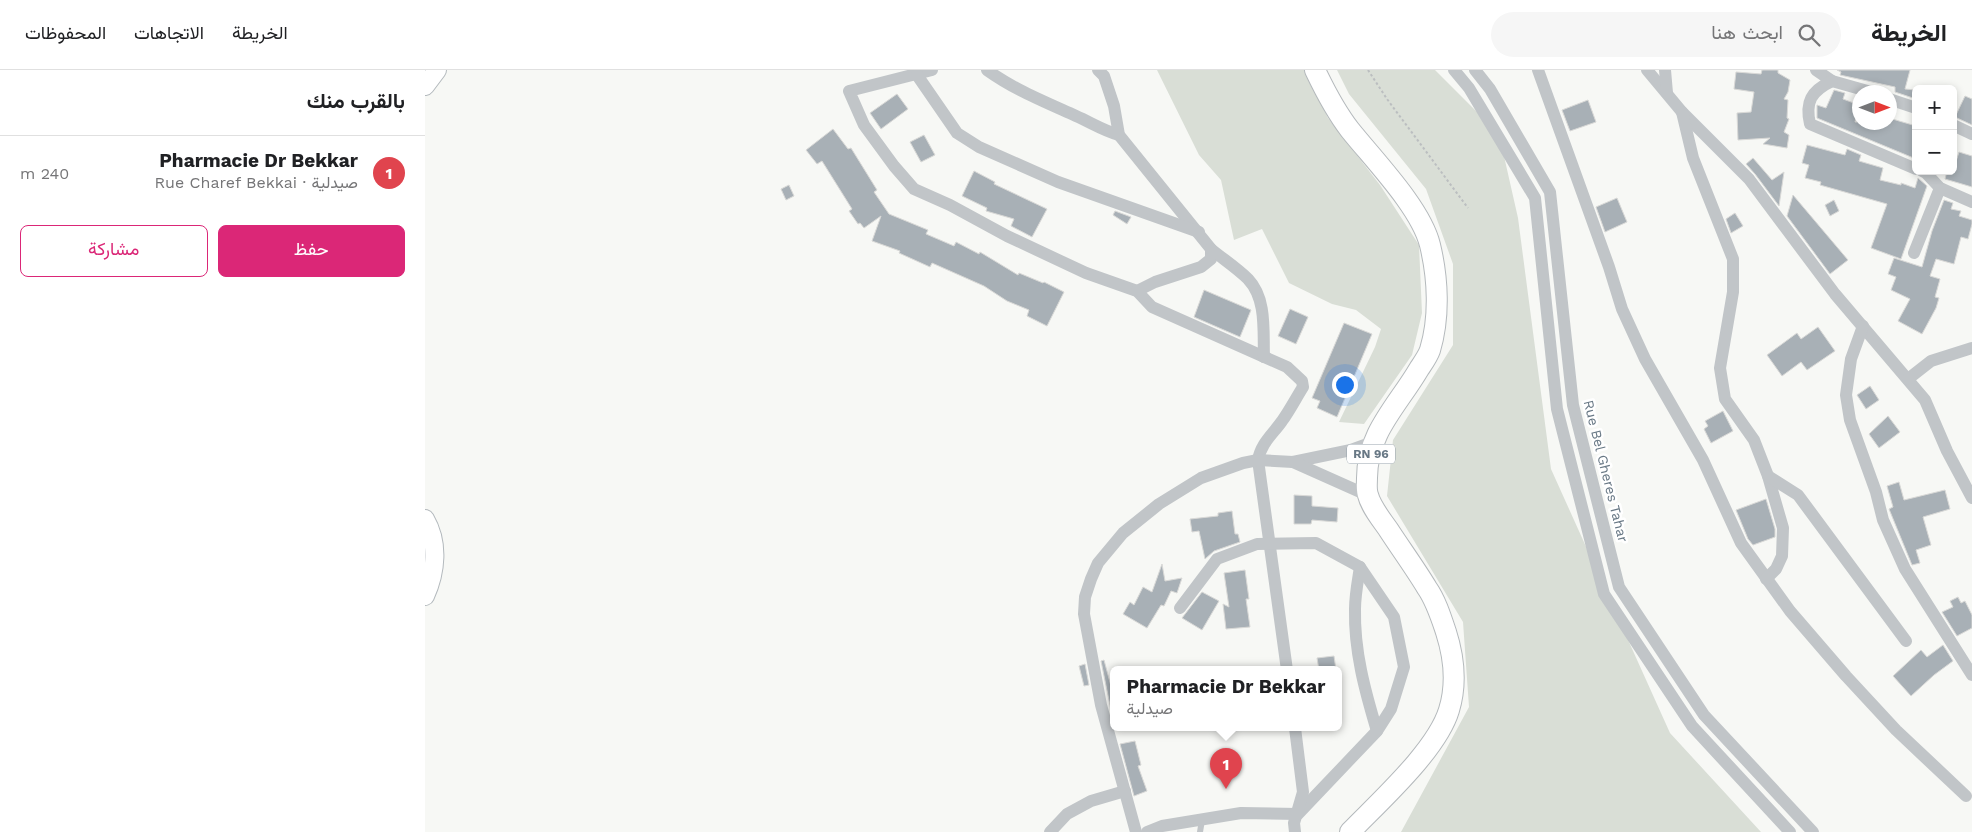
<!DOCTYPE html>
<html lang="ar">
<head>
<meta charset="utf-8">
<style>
  :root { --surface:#fff; --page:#f6f6f6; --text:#202124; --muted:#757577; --line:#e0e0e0; --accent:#db2777 }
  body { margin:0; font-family:"Work Sans",Vazirmatn,sans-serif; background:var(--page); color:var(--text); direction:rtl }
  .controls { position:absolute; right:15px; top:15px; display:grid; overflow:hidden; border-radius:8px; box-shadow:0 2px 8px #0003 }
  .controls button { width:45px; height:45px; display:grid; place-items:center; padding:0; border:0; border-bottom:1px solid var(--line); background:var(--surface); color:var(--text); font:25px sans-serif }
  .compass { position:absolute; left:1427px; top:15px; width:45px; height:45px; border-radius:50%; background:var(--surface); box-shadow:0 2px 8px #0003; rotate:90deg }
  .you { position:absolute; left:919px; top:314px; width:18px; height:18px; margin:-12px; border:4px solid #fff; border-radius:50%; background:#1a73e8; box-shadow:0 0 0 8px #1a73e833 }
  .badge { display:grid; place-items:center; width:32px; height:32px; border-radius:50%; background:var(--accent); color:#fff; font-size:16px; font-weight:700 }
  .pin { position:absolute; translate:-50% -41px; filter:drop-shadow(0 1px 2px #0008) }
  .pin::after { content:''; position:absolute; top:26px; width:18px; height:15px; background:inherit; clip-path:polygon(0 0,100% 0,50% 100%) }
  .popup { position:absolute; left:685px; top:596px; width:232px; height:65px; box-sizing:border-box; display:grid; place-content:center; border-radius:8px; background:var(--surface); filter:drop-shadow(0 1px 4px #0005); font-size:16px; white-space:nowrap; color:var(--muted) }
  .popup b { font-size:19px; color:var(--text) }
  .popup::after { content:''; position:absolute; left:50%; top:100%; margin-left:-10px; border:10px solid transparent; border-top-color:var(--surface) }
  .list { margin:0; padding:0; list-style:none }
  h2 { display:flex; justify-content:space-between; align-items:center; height:65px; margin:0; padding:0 20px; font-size:21px }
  h2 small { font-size:16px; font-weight:400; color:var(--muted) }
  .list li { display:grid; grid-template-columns:32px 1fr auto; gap:15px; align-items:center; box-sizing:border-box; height:75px; padding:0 20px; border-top:1px solid var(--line) }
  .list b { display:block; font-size:19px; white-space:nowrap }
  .list p { margin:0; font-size:16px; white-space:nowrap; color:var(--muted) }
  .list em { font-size:16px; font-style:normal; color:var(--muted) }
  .actions { display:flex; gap:10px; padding:15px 20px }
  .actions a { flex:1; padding:11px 0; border:1px solid var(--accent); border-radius:8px; text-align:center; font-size:18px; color:var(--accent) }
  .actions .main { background:var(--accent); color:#fff }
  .icon { flex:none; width:28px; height:28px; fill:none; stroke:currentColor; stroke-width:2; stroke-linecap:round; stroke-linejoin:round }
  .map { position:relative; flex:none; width:1547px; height:762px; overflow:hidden; direction:ltr }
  header { display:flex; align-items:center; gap:30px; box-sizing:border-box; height:70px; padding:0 25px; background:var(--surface); border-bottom:1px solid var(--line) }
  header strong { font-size:24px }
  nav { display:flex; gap:28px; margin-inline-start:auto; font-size:18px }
  .search { width:350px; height:45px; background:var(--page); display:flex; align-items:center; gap:12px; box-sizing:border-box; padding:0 18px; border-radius:28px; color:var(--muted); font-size:19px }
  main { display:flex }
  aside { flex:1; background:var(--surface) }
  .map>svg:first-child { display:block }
  .green { fill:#d9ded6 }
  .building { fill:#a8b0b6; stroke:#d9d9d7 }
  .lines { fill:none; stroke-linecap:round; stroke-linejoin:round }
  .secondary-casing { stroke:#b3b9bd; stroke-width:20 }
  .primary-casing { stroke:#b4b9bc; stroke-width:22 }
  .path { stroke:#bbbec0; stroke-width:2; stroke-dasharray:2.5 2.5; stroke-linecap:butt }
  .lane { stroke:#c1c5c8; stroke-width:6 }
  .street { stroke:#c1c5c8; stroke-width:12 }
  .secondary { stroke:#fff; stroke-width:18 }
  .primary { stroke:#fff; stroke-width:20 }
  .labels { text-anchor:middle; stroke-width:5; stroke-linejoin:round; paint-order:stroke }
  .shield { fill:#fff; stroke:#95a0aa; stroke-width:1 }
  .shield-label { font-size:12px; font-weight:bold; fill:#687885 }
  .street-label { font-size:14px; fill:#687885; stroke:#fff }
</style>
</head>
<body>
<header>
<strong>الخريطة</strong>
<div class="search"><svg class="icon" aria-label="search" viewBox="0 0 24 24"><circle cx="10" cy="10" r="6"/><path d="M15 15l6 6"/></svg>ابحث هنا</div>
<nav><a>الخريطة</a><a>الاتجاهات</a><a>المحفوظات</a></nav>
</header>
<main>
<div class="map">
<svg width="1547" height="762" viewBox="0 0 1547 762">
  <rect width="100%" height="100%" fill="#f7f8f5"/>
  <g class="green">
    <path d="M732,0H880L903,48L955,115L994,175L997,243L987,285L939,354L914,352L950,277L956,259L931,240L907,234L864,213L837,159L809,170L796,110L774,85Z"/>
    <path d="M912,0H1010L1074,64L1093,148L1126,399L1245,663L1336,762H976L1044,637L1038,552L962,426L968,370L1028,275V194L1001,119L924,24Z"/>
  </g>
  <g class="building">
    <path d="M1337,0H1353V3L1365,10L1363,22L1359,29L1363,30L1362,48L1364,49L1359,62L1364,65L1362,78L1338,74L1345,68L1313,70L1312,43L1326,42L1329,22L1309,19L1311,2L1336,4Z"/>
    <path d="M1412,0H1485L1480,19L1491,20V29L1470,22V17L1415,5L1416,2Z"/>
    <path d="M1409,20L1420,23L1418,29L1434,35L1430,52H1464V48L1491,56V89L1392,48V35L1401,38Z"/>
    <path d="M472,24L483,39L456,59L445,43Z"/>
    <path d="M1540,26L1547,29V55L1530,47Z"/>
    <path d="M1163,30L1171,52L1145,61L1137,40Z"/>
    <path d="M408,59L423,79L426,78L452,120L449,122L464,144L503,160L501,164L529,176L531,172L554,184L555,182L593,205L594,203L618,213L619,212L639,222L622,256L602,246L604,240L582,231L559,216L507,193L505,197L474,183L475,181L447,171L456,146L439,158L435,153L433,154L424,141L427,139L397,91L392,94L381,80Z"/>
    <path d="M499,65L510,85L496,92L485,72Z"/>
    <path d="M1382,75L1420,85L1422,79L1436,85L1434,91L1458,98L1455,110L1476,115V113L1490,118L1493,108L1502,116L1476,189L1446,178L1462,134L1395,115L1396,112L1380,108L1384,95L1377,93Z"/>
    <path d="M1534,82L1547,86V117L1520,109L1522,101H1528Z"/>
    <path d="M1328,88L1347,110L1359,102L1354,136L1330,104L1321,94Z"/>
    <path d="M549,101L570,112L569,114L622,139L607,167L586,156L589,149L561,141L562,138L537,126Z"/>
    <path d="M364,115L369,126L361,130L356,119Z"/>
    <path d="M1368,125L1423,190L1405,204L1362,146Z"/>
    <path d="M1192,128L1202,152L1180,162L1171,137Z"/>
    <path d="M1409,130L1414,141L1405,146L1400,135Z"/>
    <path d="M1519,130L1528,133L1526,139L1536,141L1534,146L1547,150V154L1543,169L1536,167L1529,194L1511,189L1505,206L1515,209L1510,227L1514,228L1511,238L1497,264L1473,251L1485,229L1466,220L1471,207L1463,204L1469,188L1497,197L1507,161Z"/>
    <path d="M690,141L706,147L702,154L688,145Z"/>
    <path d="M1310,143L1318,156L1306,163L1301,149Z"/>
    <path d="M779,220L826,240L815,267L769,247Z"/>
    <path d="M865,239L883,247L871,274L853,266Z"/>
    <path d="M919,253L947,264L912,347L892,338L895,331L887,328Z"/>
    <path d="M1393,257L1410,281L1382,300L1376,292L1357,306L1342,285L1372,263L1376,269Z"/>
    <path d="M1445,316L1454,330L1441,339L1432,325Z"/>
    <path d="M1298,341L1308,361L1286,373L1279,359L1283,356L1280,351Z"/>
    <path d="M1463,346L1475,362L1454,378L1444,364Z"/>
    <path d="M1474,412L1479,430L1520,420L1525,439L1498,447L1506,475L1491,480L1495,493L1487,495L1464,439L1468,437L1462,416Z"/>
    <path d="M869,425L887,426V436L913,438L912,452L887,450L886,454H869Z"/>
    <path d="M1341,429L1350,459V467L1328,475L1323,469L1311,440Z"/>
    <path d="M807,441L810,464H813L815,472L789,481L780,489L774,461L767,462L765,449L793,446V443Z"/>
    <path d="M737,494L740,511L757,508L752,523L746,521L739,536L736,535L722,558L698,544L705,532L709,535L718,517L727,522Z"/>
    <path d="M820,500L824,529H821L825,557L801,559L798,534L804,537L799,503Z"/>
    <path d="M777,522L794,531L777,560L757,548Z"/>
    <path d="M1533,527L1536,533L1540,531L1547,545V558L1532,566L1517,542L1528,537L1525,531Z"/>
    <path d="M1518,575L1528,591L1509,605L1486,626L1468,606L1496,580L1502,587Z"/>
    <path d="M909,586L911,600H894L892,588Z"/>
    <path d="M679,590L687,620H688V650L676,591Z"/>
    <path d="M660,594L664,615L659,616L654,596Z"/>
    <path d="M710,671L716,695L713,696L722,721L709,726L695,674Z"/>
  </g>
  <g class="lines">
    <g class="secondary-casing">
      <g id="secondary">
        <path d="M0,16L12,0"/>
        <path d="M0,449C14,473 11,502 0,526"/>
      </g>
    </g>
    <g class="primary-casing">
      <path id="primary" d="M890,0C900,21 911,42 925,60C949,90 996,138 1005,175C1013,208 1015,247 1005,280C1003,286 998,293 994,299C973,335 942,363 942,408C942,413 941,420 943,425C946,437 956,449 963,459C976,479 990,498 1002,518C1011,531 1016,547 1021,562C1029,587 1032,614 1024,640C1012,680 955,731 925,762"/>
    </g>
    <path class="path" d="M943,0L962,29L1043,138"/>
    <path class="lane" d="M775,762L777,750"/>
    <g class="street">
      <path d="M507,0L424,21L439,55L469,96L489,119L525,135L582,166L661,203L712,221L727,237L862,297L877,311L878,317C871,328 865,340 857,351C848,364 836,373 833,390L862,600"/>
      <path d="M562,0C590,20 620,32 651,46C667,53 677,60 694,65"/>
      <path d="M673,0L679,6L689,36L694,65L786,179V189L776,197L730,212L712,221"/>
      <path d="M1029,0L1044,18L1110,128L1132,339L1179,524L1267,656L1365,762"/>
      <path d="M1050,0L1065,19L1125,122L1148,335L1194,517L1279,645L1388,762"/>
      <path d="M1113,0L1184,197L1197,239L1220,289L1278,390L1316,473L1365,541L1421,606L1471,660L1541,726"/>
      <path d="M1222,0L1257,42L1324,109L1410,224L1500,330L1522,381L1547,428"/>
      <path d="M1240,0L1242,23"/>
      <path d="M1391,0L1407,11L1446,22"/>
      <path d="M492,5L532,63L554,77L633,112L774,162"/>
      <path d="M1407,11C1386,21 1380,32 1385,54L1491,99"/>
      <path d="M1464,29L1491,38"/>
      <path d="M1257,42L1268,88L1308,189V222L1295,298L1300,329L1329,370L1343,406L1358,458L1357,486L1351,499L1341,509"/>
      <path d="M1528,55L1547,64"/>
      <path d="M1497,101L1501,103L1515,118L1547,132"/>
      <path d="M786,179C798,189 812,198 823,209C842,229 838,261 839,287"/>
      <path d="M1489,183L1515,118"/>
      <path d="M1438,256L1426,289L1421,325L1425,350L1451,422L1458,450L1480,499L1547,605"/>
      <path d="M1483,309L1506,291L1547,278"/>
      <path d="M868,392L926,380L948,372"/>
      <path d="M1343,406L1373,425L1481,571"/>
      <path d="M935,497C933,510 930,525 930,539C929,581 940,621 952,661"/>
      <path d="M625,762L642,744L666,731L700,721"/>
      <path d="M711,762L676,635L659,544L660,527L666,509L673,493L698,463L734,434L776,408L818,393L833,390L868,392L942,425"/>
      <path d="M722,762L737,756L816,743L873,744L952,661L966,639L979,597L969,547L935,497L891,473L832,474L792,489L755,538"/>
      <path d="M870,762L869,753L878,722L870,658"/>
    </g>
    <use href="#secondary" class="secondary"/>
    <use href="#primary" class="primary"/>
  </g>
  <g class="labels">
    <rect class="shield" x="922" y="374.5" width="48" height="19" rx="4"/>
    <g class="shield-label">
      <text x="946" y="388">RN 96</text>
    </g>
    <g class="street-label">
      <text transform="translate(1181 401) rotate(76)" y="5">Rue Bel Gheres Tahar</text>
    </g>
  </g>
</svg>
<div class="controls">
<button>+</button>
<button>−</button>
</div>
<svg class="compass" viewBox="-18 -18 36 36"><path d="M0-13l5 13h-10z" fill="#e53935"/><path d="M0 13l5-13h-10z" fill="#757577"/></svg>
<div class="you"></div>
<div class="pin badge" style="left:801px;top:719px;background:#e0444e">1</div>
<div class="popup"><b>Pharmacie Dr Bekkar</b>صيدلية</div>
</div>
<aside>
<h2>بالقرب منك<small></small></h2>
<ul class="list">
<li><span class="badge" style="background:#e0444e">1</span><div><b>Pharmacie Dr Bekkar</b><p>صيدلية · Rue Charef Bekkai</p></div><em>240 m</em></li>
</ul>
<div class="actions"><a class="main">حفظ</a><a>مشاركة</a></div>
</aside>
</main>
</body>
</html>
